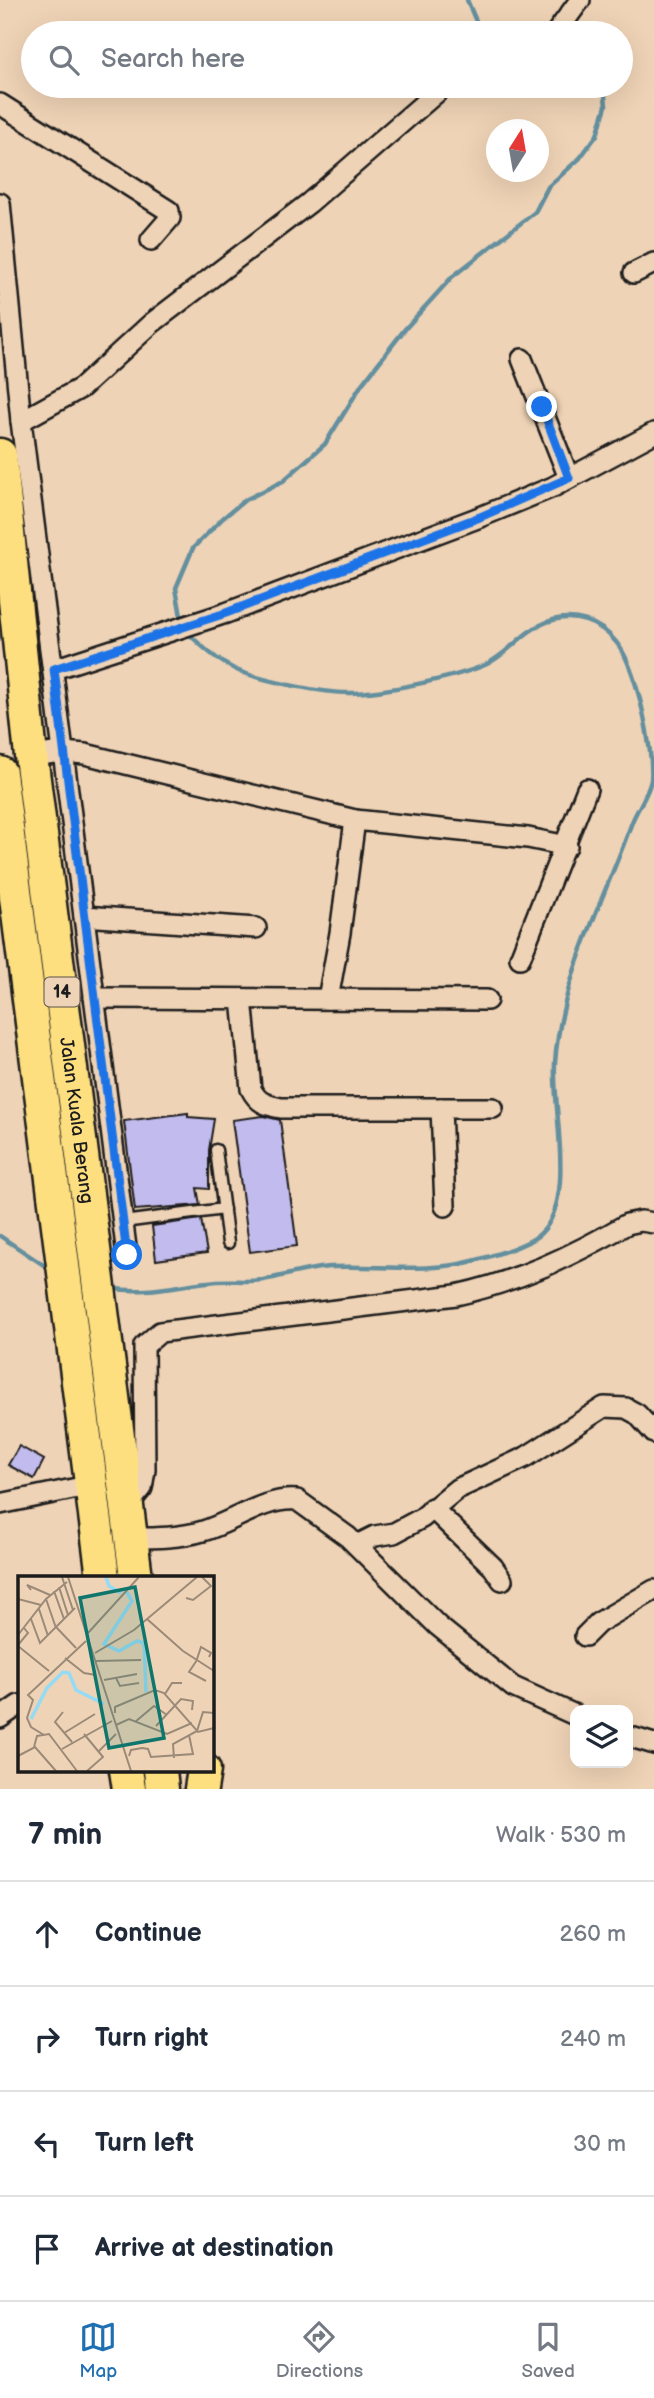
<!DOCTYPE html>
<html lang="en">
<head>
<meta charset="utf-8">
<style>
  :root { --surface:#fff; --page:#f2f2f3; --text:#1f2937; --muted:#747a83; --line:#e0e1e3; --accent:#1f6fb2 }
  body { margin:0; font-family:"Balsamiq Sans",sans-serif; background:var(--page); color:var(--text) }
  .controls { position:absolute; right:21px; bottom:21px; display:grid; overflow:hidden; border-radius:14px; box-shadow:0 7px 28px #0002 }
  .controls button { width:63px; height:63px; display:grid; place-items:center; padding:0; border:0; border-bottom:2px solid var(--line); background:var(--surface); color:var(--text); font:35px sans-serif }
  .compass { position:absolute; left:486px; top:119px; width:63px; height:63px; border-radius:50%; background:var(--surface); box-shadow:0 7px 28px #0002; rotate:11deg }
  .stop { position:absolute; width:21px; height:21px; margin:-16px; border:5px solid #1a73e8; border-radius:50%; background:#fff }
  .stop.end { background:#1a73e8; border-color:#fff; box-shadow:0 2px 7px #0008 }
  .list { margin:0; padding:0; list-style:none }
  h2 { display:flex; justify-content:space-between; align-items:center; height:91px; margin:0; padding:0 28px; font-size:30px }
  h2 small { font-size:23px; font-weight:400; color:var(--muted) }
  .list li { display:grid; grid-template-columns:46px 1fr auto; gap:21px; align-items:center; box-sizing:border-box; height:105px; padding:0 28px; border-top:2px solid var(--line) }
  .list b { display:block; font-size:26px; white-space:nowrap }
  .list em { font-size:23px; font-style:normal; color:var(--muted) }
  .icon { flex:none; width:38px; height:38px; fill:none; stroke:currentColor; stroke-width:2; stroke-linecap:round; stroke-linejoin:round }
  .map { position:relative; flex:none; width:654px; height:1789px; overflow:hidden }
  .search { position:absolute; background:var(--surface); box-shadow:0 7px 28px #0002; left:21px; right:21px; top:21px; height:77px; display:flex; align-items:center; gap:18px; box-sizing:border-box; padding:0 24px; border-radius:38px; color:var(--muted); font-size:26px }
  .sheet { height:511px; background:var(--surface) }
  nav { display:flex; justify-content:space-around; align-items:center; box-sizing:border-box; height:98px; border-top:2px solid var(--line); background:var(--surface); font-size:19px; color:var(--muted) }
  nav a { display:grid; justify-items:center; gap:4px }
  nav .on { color:var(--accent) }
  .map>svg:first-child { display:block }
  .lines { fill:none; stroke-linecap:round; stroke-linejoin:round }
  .stream { stroke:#648f9e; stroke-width:4.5 }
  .building { fill:#c2bbed; stroke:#1c1c1c; stroke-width:2 }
  .service-casing { stroke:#1c1c1c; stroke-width:15 }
  .minor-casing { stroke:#1c1c1c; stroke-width:24 }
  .trunk-casing { stroke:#1c1c1c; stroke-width:37 }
  .service { stroke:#efd3b6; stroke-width:10 }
  .minor { stroke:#efd3b6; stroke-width:19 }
  .trunk { stroke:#fedf80; stroke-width:32 }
  .route { stroke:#1a73e8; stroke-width:9 }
  .labels { text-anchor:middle; stroke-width:7; stroke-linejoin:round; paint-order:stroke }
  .shield { fill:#efd3b6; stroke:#5b534a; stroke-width:2 }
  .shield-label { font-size:18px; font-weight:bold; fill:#1c1c1c }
  .street-label { font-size:19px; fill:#1c1c1c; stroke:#efd3b6 }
  .inset-river { fill:none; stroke:#94dbf5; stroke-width:3.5 }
  .inset-road { fill:none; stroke:#9b8a78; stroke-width:2 }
  .view { fill:#0f766e; fill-opacity:0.15; stroke:#0f766e; stroke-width:3.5 }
  .inset-edge { fill:none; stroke:#1c1c1c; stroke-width:3.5 }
</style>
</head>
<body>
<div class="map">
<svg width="654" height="1789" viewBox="0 0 654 1789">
  <rect width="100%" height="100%" fill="#efd3b6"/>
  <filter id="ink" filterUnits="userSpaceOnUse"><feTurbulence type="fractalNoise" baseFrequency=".0143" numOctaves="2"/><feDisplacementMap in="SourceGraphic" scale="14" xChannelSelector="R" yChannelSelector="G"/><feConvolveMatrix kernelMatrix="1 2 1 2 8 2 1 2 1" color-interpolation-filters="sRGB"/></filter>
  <g filter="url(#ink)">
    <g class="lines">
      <g class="stream">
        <path d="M467,0L481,33"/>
        <path d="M533,33H551"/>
        <path d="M182,622L176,588L193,548L223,518L245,500L283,481L325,444L362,384L405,329L452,277L535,212L548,187L580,158L597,135L606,106L604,86"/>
        <path d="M0,1236L51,1270"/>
        <path d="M110,1288C147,1295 180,1284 217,1281C232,1280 247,1282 263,1280C286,1276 307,1268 331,1267C371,1265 413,1271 454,1265C474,1262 526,1247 540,1234C577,1200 552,1108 555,1063C561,977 604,901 632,822C638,807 648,795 651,780C654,750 636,665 616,642C600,622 573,612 547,622C522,631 509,654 485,665C454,678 383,693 349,693C323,693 269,682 244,673C223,666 203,648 188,633"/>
      </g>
    </g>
    <g class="building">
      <path d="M188,1113V1117L214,1119L209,1150V1189L197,1188L200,1205L135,1210L124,1121Z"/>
      <path d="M263,1116L280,1120L297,1246L250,1252L232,1120Z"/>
      <path d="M201,1219L207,1253L156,1260L152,1226Z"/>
      <path d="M19,1446L44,1460L34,1479L8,1465Z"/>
    </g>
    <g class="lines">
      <g class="service-casing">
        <g id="service">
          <path d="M216,1150L228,1243"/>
          <path d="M123,1222L224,1209"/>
        </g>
      </g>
      <g class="minor-casing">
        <g id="minor">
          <path d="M556,33L580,0"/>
          <path d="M0,104L169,211L170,218L151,240"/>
          <path d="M0,203L21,421L127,1255"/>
          <path d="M634,273L654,263"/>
          <path d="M522,359L569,478"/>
          <path d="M21,421L81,388L152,323L309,203L444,86"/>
          <path d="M54,669L226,613L480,517L553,487L654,433"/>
          <path d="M31,756L63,752L85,754L355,820L528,838L567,846"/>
          <path d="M84,916L256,928"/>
          <path d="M520,958L587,789"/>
          <path d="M94,998L487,1000"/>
          <path d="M242,999L251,1089C258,1103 266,1105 281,1108H493"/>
          <path d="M328,999L340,933L355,820"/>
          <path d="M441,1108L445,1206"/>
          <path d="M0,1504L92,1485"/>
          <path d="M128,1505L142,1488L145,1470L144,1346L160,1332L456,1295C519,1281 572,1256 627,1224L641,1221L654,1223"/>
          <path d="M432,1508L493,1567L502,1580"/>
          <path d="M132,1538C156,1538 180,1538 203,1531C233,1522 265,1497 297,1500L348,1537L438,1626L513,1687L575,1715"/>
          <path d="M357,1545L375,1536L394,1533L422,1518L457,1489L526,1457L604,1407L626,1408L637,1414L654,1433"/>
          <path d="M585,1636L598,1623L654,1590"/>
          <path d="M0,1718L19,1705"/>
          <path d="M628,1736L654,1744"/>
        </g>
      </g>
      <g class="trunk-casing">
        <g id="trunk">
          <path id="s1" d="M0,455L31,756L136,1577"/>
          <path d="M0,773L103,1577"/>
          <path d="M126,1770L129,1789"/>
          <path d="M160,1770L162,1789"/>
          <path d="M201,1789L204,1770"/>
        </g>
      </g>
      <use href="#service" class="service"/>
      <use href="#minor" class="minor"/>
      <use href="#trunk" class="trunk"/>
    </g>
  </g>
  <g class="lines" filter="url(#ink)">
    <path class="route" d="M127,1255L54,669L226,613L480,517L569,478L542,407"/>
  </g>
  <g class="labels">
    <rect class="shield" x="44.5" y="977.5" width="35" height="29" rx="5"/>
    <g class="shield-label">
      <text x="62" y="998">14</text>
    </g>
    <g class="street-label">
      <text dy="7" stroke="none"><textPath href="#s1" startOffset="670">Jalan Kuala Berang</textPath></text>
    </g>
  </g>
  <g transform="translate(18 1576)">
    <rect width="196" height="196" fill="#efd3b6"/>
    <path class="inset-river" d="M88,1L91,10L103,17M108,15L114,25L86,68L101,75L119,65L126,67L128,116M13,143L29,112L45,96L51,97L58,114L86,128"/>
    <path class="inset-road" d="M44,1L55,34M50,1L113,195M41,11L50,39M13,14L9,9L32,19M36,15L46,43M168,22L175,24L193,10L184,1M0,23L23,29M28,23L38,52M21,33L30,60M13,43L22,67L57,32M129,43L165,75L196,95M38,51L58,72M70,57L121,1M0,59L28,23L49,6M0,69L10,57L6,52M0,70L31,95M77,77L116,54L179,1M47,82L66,97L78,99M179,83L183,71L193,77L191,81M179,84L171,96L188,105M78,85L123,84M98,102L102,110L121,107M86,104L119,98M147,118L154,107H164M45,136L37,146L54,166M97,137V131L137,114L146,117L180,156L196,152M117,146L136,130L149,139M98,149L111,143L149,158L174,147M138,150L163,123L175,125L174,134M46,157L77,138M66,158L85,181L69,195M26,159L13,151L9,142L15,124L10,119L68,65M16,171L19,160L31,158L59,195M44,173L94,145M80,176L98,158M0,180L17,171L38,195M111,180L113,174L124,172L130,173L133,181L175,178L171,159M156,182L155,168L179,155L185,136L196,137"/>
    <path class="view" d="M117,11L146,162L91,172L62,22Z"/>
    <rect width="196" height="196" class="inset-edge"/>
  </g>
</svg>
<div class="controls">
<button><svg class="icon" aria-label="layers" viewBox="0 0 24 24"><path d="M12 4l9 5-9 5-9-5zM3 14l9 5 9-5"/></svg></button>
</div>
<svg class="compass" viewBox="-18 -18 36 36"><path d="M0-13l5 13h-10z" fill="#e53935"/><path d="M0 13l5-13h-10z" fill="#747a83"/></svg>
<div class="stop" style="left:127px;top:1255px"></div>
<div class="stop end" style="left:542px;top:407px"></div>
<div class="search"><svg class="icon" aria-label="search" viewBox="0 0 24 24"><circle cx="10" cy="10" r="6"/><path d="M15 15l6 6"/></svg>Search here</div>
</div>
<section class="sheet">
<h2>7 min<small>Walk · 530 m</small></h2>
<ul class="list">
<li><svg class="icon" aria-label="ahead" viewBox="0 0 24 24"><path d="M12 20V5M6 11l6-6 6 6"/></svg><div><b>Continue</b></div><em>260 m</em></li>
<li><svg class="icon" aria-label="right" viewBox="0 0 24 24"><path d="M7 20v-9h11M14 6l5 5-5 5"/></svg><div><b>Turn right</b></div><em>240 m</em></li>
<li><svg class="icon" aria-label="left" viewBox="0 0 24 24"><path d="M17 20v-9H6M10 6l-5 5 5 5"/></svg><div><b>Turn left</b></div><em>30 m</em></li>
<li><svg class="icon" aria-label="arrive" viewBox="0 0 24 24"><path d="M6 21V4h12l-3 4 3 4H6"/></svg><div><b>Arrive at destination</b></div></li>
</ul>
</section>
<nav>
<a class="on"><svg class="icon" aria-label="map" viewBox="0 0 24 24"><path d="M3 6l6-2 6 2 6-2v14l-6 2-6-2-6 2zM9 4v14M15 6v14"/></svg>Map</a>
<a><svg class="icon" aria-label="directions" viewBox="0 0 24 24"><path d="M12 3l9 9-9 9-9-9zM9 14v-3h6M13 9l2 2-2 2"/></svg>Directions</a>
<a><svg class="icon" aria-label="saved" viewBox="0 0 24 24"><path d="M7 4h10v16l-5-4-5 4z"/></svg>Saved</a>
</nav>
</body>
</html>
